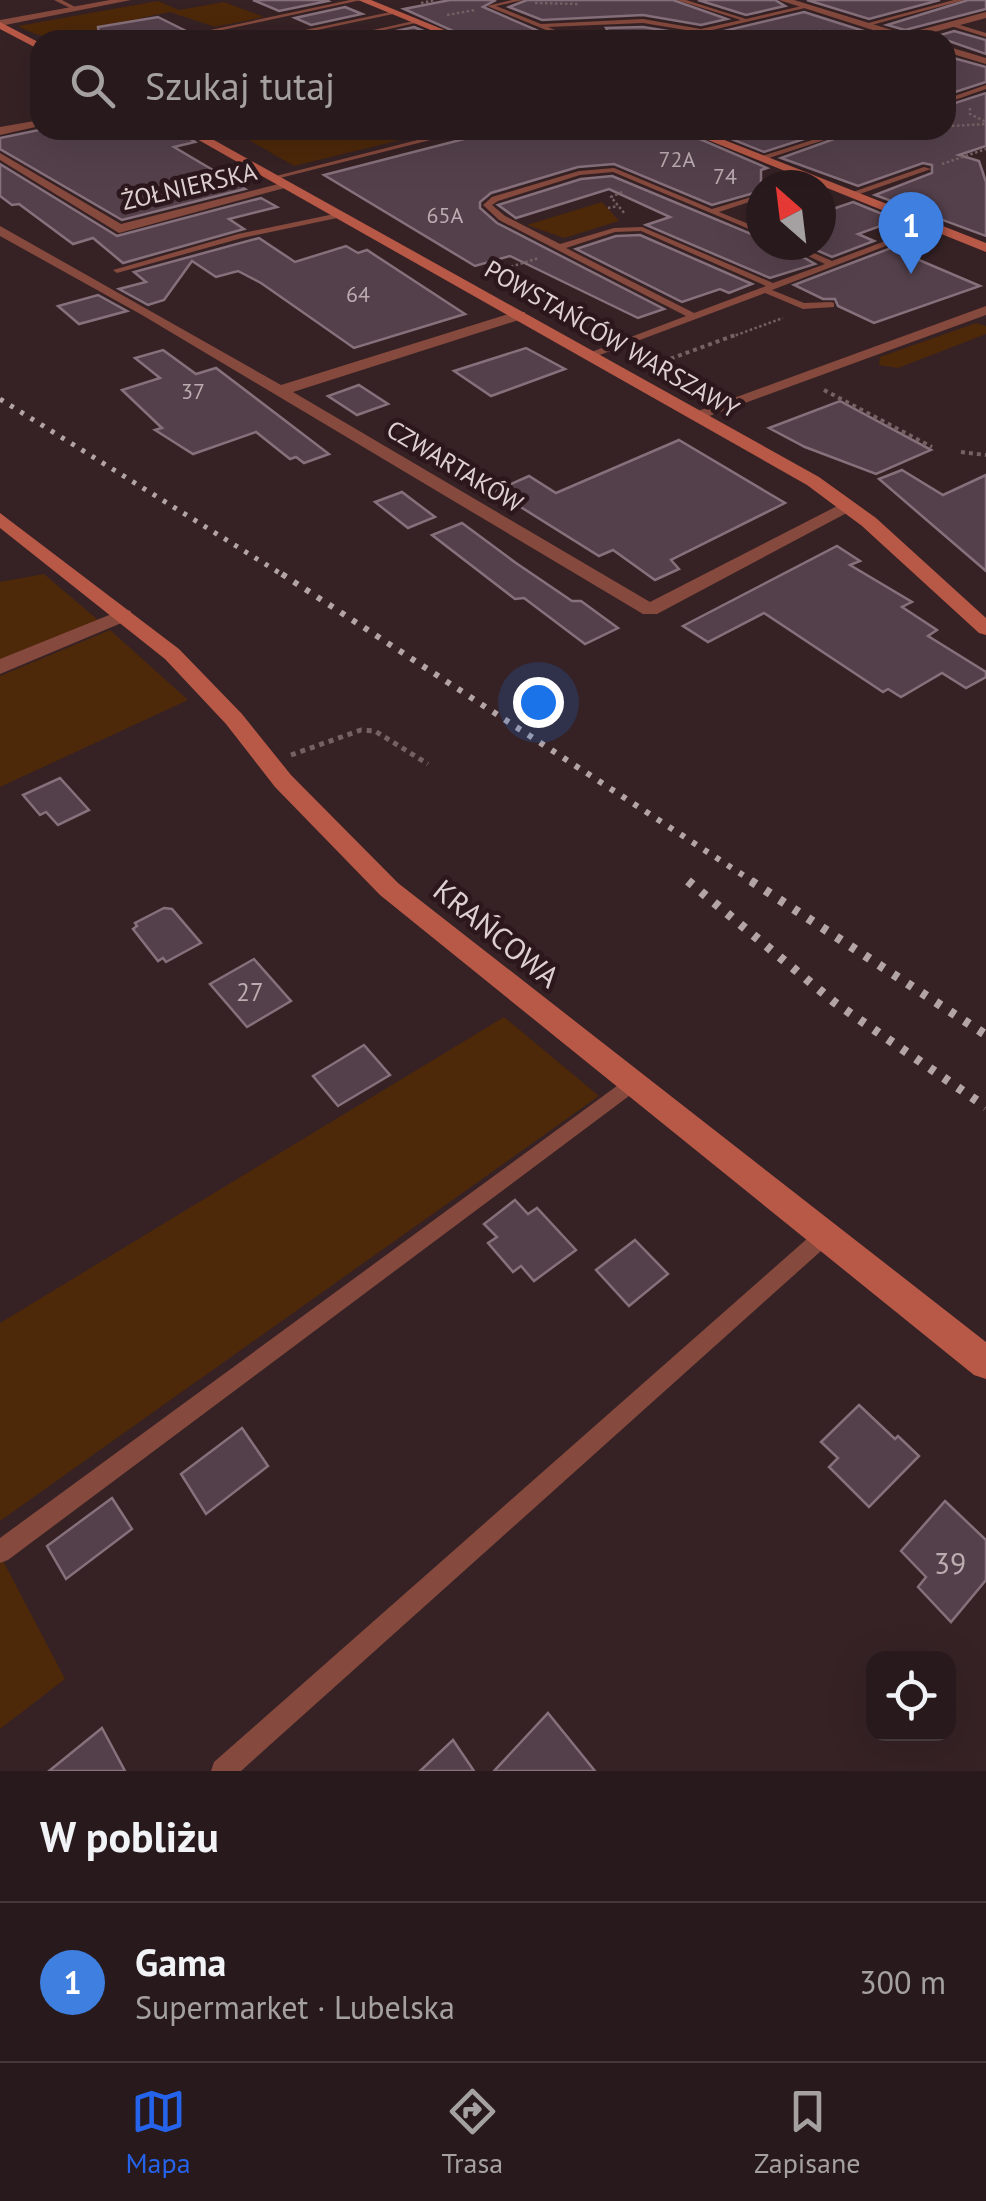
<!DOCTYPE html>
<html lang="pl">
<head>
<meta charset="utf-8">
<style>
  :root { --surface:#281a1c; --page:#342729; --text:#f1f3f6; --muted:#a5a1a3; --line:#44383b; --accent:#2563eb }
  body { margin:0; font-family:"PT Sans",sans-serif; background:var(--page); color:var(--text) }
  .controls { position:absolute; right:30px; bottom:30px; display:grid; overflow:hidden; border-radius:20px; box-shadow:0 10px 40px #0002 }
  .controls button { width:90px; height:90px; display:grid; place-items:center; padding:0; border:0; border-bottom:2px solid var(--line); background:var(--surface); color:var(--text); font:50px sans-serif }
  .compass { position:absolute; left:746px; top:170px; width:90px; height:90px; border-radius:50%; background:var(--surface); box-shadow:0 10px 40px #0002; rotate:332deg }
  .you { position:absolute; left:538px; top:702px; width:35px; height:35px; margin:-25px; border:8px solid #fff; border-radius:50%; background:#1a73e8; box-shadow:0 0 0 15px #1a73e833 }
  .badge { display:grid; place-items:center; width:65px; height:65px; border-radius:50%; background:var(--accent); color:#fff; font-size:32px; font-weight:700 }
  .pin { position:absolute; translate:-50% -82px; filter:drop-shadow(0 2px 5px #0008) }
  .pin::after { content:''; position:absolute; top:52px; width:35px; height:30px; background:inherit; clip-path:polygon(0 0,100% 0,50% 100%) }
  .list { margin:0; padding:0; list-style:none }
  h2 { display:flex; justify-content:space-between; align-items:center; height:130px; margin:0; padding:0 40px; font-size:42px }
  h2 small { font-size:32px; font-weight:400; color:var(--muted) }
  .list li { display:grid; grid-template-columns:65px 1fr auto; gap:30px; align-items:center; box-sizing:border-box; height:160px; padding:0 40px; border-top:2px solid var(--line) }
  .list b { display:block; font-size:38px; white-space:nowrap }
  .list p { margin:0; font-size:32px; white-space:nowrap; color:var(--muted) }
  .list em { font-size:32px; font-style:normal; color:var(--muted) }
  .icon { flex:none; width:55px; height:55px; fill:none; stroke:currentColor; stroke-width:2; stroke-linecap:round; stroke-linejoin:round }
  .map { position:relative; flex:none; width:986px; height:1771px; overflow:hidden }
  .search { position:absolute; background:var(--surface); box-shadow:0 10px 40px #0002; left:30px; right:30px; top:30px; height:110px; display:flex; align-items:center; gap:25px; box-sizing:border-box; padding:0 35px; border-radius:30px; color:var(--muted); font-size:38px }
  .sheet { height:290px; background:var(--surface) }
  nav { display:flex; justify-content:space-around; align-items:center; box-sizing:border-box; height:140px; border-top:2px solid var(--line); background:var(--surface); font-size:28px; color:var(--muted) }
  nav a { display:grid; justify-items:center; gap:5px }
  nav .on { color:var(--accent) }
  .map>svg:first-child { display:block }
  .green { fill:#4d2809 }
  .building { fill:#54404b; stroke:#86707b; stroke-width:2.5 }
  .lines { fill:none; stroke-linecap:round; stroke-linejoin:round }
  .path-far2 { stroke:#736163; stroke-width:2.5; stroke-dasharray:2.5 2.5; stroke-linecap:butt }
  .path-far1 { stroke:#736163; stroke-width:4; stroke-dasharray:4 4; stroke-linecap:butt }
  .path { stroke:#736163; stroke-width:5; stroke-dasharray:5 5; stroke-linecap:butt }
  .lane { fill:#85493d; fill-rule:evenodd }
  .street { fill:#85493d; fill-rule:evenodd }
  .secondary { fill:#b85846; fill-rule:evenodd }
  .rail-far2 { stroke:#b3a4a5; stroke-width:5; stroke-dasharray:4 8; stroke-linecap:butt }
  .rail-far1 { stroke:#b3a4a5; stroke-width:6; stroke-dasharray:5 9; stroke-linecap:butt }
  .rail { stroke:#b3a4a5; stroke-width:9; stroke-dasharray:6 11; stroke-linecap:butt }
  .labels { text-anchor:middle; stroke-width:9; stroke-linejoin:round; paint-order:stroke }
  .far-number-label { font-size:22px; fill:#bcacb0 }
  .far-street-label { font-size:25px; fill:#ded0d1; stroke:#2c181c }
  .number-label { font-size:25px; fill:#bcacb0 }
  .street-label { font-size:30px; fill:#ded0d1; stroke:#2c181c }
  .near-number-label { font-size:30px; fill:#bcacb0 }
</style>
</head>
<body>
<div class="map">
<svg width="986" height="1771" viewBox="0 0 986 1771">
  <rect width="100%" height="100%" fill="#362225"/>
  <g class="green">
    <path d="M158,1L179,10L224,2L264,17L215,27L170,12L140,18L155,26C106,35 63,51 18,26Z"/>
    <path d="M277,130H441L294,166L249,140L239,139Z"/>
    <path d="M602,202L619,221L564,238L527,225Z"/>
    <path d="M976,323L986,326V334L898,368L879,365L880,357Z"/>
    <path d="M44,574L98,620L0,660V582Z"/>
    <path d="M110,630L188,700L0,787V676Z"/>
    <path d="M504,1017L599,1096L0,1521V1323Z"/>
    <path d="M0,1555L65,1679L0,1729Z"/>
  </g>
  <g class="building">
    <path d="M253,0H326L328,1L279,11Z"/>
    <path d="M450,0H496L483,7L541,32L505,40H473L404,9Z"/>
    <path d="M527,0H673L727,19L701,25L643,15L542,20L509,7Z"/>
    <path d="M698,0H775L785,6L746,15Z"/>
    <path d="M807,0H940L869,19Z"/>
    <path d="M968,0H986V9L905,30L887,25Z"/>
    <path d="M345,7L362,14L311,25L295,18Z"/>
    <path d="M804,12L892,40H850L820,31L818,40H686Z"/>
    <path d="M158,17L186,31L172,34L170,40H100L98,27Z"/>
    <path d="M414,27L445,40H356Z"/>
    <path d="M643,27L674,32L655,40H613L606,28Z"/>
    <path d="M954,31L986,40V54L946,40H924Z"/>
    <path d="M946,56L986,67V82L946,95Z"/>
    <path d="M986,93V146L959,155L979,161L986,182V236L875,195L932,173V165L923,163L858,186L781,158L859,130H946V106Z"/>
    <path d="M39,130H177L195,142L174,147L245,189L122,220L0,149V138Z"/>
    <path d="M499,130H679L767,168L761,170V191L712,205L614,164L578,167L491,193L480,202V208L497,223L664,309L638,318L510,256L475,266L324,175Z"/>
    <path d="M709,130H832L764,152Z"/>
    <path d="M0,164L117,236L261,198L277,207L229,219L244,229L123,263L93,238L73,244L19,204L12,205L0,196Z"/>
    <path d="M612,176L761,238V245H782L815,264L770,278L646,225L670,217L609,189L516,218L498,205L581,179Z"/>
    <path d="M853,202L897,220L858,234L874,241L832,257L805,245H821V213Z"/>
    <path d="M640,235L752,284L729,293L720,289L682,302L576,249L616,236Z"/>
    <path d="M259,238L295,262L346,246L358,253L367,250L465,314L354,348L261,283L238,271L216,277L192,261L164,300L148,305L119,289L146,282L134,272Z"/>
    <path d="M891,248L980,286L874,323L838,306L835,299H823L794,285Z"/>
    <path d="M98,295L127,311L79,324L58,306Z"/>
    <path d="M526,348L565,369L491,396L454,371Z"/>
    <path d="M163,350L196,374L216,368L329,454L304,463L296,457L290,459L256,432L193,454L177,444L155,430L162,428L122,390L160,378L135,358Z"/>
    <path d="M359,385L388,404L357,415L328,396Z"/>
    <path d="M840,401L931,450L876,474L805,447L769,428Z"/>
    <path d="M679,440L785,503L671,560L679,569L655,580L613,550L599,556L495,491L529,476L556,493Z"/>
    <path d="M902,470L943,495L986,475V571L879,479Z"/>
    <path d="M402,492L435,517L408,528L375,502Z"/>
    <path d="M462,523L516,563L572,601H581L618,628L585,644L524,598L515,599L432,535Z"/>
    <path d="M837,546L860,561L850,565L912,602L902,607L937,630L928,636L986,672V677L966,688L942,673L901,697L888,689L883,692L764,613L708,642L683,626Z"/>
    <path d="M60,778L89,810L58,825L46,812L40,815L23,795Z"/>
    <path d="M164,908L172,909L201,943L166,962L163,958L158,961L133,929L137,926L135,923Z"/>
    <path d="M254,959L291,1001L247,1027L210,984Z"/>
    <path d="M364,1045L390,1075L338,1106L313,1076Z"/>
    <path d="M515,1200L528,1214L537,1208L576,1250L534,1281L521,1266L513,1272L488,1243L497,1237L484,1224Z"/>
    <path d="M635,1240L668,1274L629,1306L596,1270Z"/>
    <path d="M859,1405L895,1439L898,1436L919,1456L869,1507L829,1467L838,1458L821,1442Z"/>
    <path d="M242,1428L268,1466L206,1514L181,1474Z"/>
    <path d="M112,1498L132,1529L66,1579L47,1546Z"/>
    <path d="M945,1501L986,1540V1580L951,1622L918,1587L926,1577L901,1551Z"/>
    <path d="M548,1713L595,1771H494Z"/>
    <path d="M102,1728L125,1771H49Z"/>
    <path d="M453,1740L474,1771H420Z"/>
  </g>
  <g class="lines">
    <g class="path-far2">
      <path d="M421,3L435,0"/>
      <path d="M535,3L579,4"/>
      <path d="M447,15L475,10"/>
      <path d="M752,37L768,40"/>
      <path d="M970,108V114L986,122"/>
      <path d="M952,126L986,124"/>
      <path d="M942,164L986,149"/>
      <path d="M622,192L611,197L625,214"/>
      <path d="M608,208L618,206"/>
      <path d="M487,274L539,258"/>
      <path d="M731,337L783,318"/>
    </g>
    <g class="path-far1">
      <path d="M648,367L738,334"/>
      <path d="M824,390L932,447"/>
      <path d="M961,452L986,455"/>
    </g>
    <path class="path" d="M291,755L361,730L375,731L428,764"/>
    <g class="lane">
      <path d="M54,0H62L79,9L74,10Z"/>
      <path d="M350,0H361L176,40L173,38Z"/>
      <path d="M512,0H523L496,6L541,24L643,19L701,29L741,20L677,0H686L746,19L806,5L809,7L670,40H659L692,31L643,23L548,27L560,32L539,40H530L551,32L487,6Z"/>
      <path d="M954,0H964L864,27L861,25Z"/>
      <path d="M395,11L393,14L270,40H258Z"/>
      <path d="M418,20L416,23L339,40H328Z"/>
      <path d="M950,22L986,33V37L948,25Z"/>
      <path d="M592,33L590,36L559,40L562,38Z"/>
      <path d="M986,85V89L946,103V99Z"/>
      <path d="M457,130H470L272,180L268,178Z"/>
      <path d="M844,130H855L763,160L756,158Z"/>
      <path d="M924,167L931,169L854,196L847,194Z"/>
      <path d="M614,168L712,209L761,194V198L719,212L761,229V234L613,172L580,175L498,201L492,205L505,216L560,244L614,228L642,227L773,283L825,264L785,245H796L832,261L928,225L935,227L772,290L804,303L831,302L834,303V307L803,309L765,293L589,359L586,358V354L686,316L499,220L483,205L492,197L579,171ZM641,231L766,286L694,313L566,248L615,232Z"/>
      <path d="M812,177L815,181L802,185H790Z"/>
      <path d="M339,213L343,215L342,217L242,238L117,273L113,270L238,234Z"/>
      <path d="M631,1078L637,1080L640,1085L637,1090L8,1560L0,1563V1538L625,1080Z"/>
      <path d="M824,1227L831,1230L833,1236L831,1242L241,1771H211L214,1762L817,1230Z"/>
    </g>
    <g class="street">
      <path d="M110,0H131L0,26V20Z"/>
      <path d="M779,0H794L905,34L986,12V18L916,37L920,40H904Z"/>
      <path d="M946,46L986,58V64L946,52Z"/>
      <path d="M40,120V126L0,135V127Z"/>
      <path d="M0,153L121,224L286,182L292,186L119,233L0,160Z"/>
      <path d="M0,226L281,385L515,312H525V318L293,392L650,602L843,503H855L858,507L657,614H643L142,315L0,236Z"/>
      <path d="M986,306V315L701,419L687,415Z"/>
      <path d="M124,609L131,611V619L0,674V659Z"/>
    </g>
    <g class="secondary">
      <path d="M358,0H371L469,40H455Z"/>
      <path d="M0,22L40,43V50L0,29Z"/>
      <path d="M181,130H196L819,477L876,518L986,618V635L979,633L862,526L807,485Z"/>
      <path d="M683,130H699L986,243V252Z"/>
      <path d="M0,513L179,649L242,714L291,775L398,883L986,1342V1379L974,1375L380,895L275,787L226,724L165,659L0,528Z"/>
    </g>
    <path class="rail-far2" d="M0,399L286,577"/>
    <path class="rail-far1" d="M282,574L755,883"/>
    <g class="rail">
      <path d="M688,881L834,1002L986,1107"/>
      <path d="M751,881L986,1035"/>
    </g>
  </g>
  <g class="labels">
    <g class="far-number-label">
      <text x="677" y="167">72A</text>
      <text x="725" y="184">74</text>
      <text x="445" y="223">65A</text>
      <text x="358" y="302">64</text>
      <text x="193" y="399">37</text>
    </g>
    <g class="far-street-label">
      <text transform="translate(189 186) rotate(-13)" y="9">ŻOŁNIERSKA</text>
      <text transform="translate(612 339) rotate(30)" y="9">POWSTAŃCÓW WARSZAWY</text>
      <text transform="translate(455 466) rotate(31)" y="9">CZWARTAKÓW</text>
    </g>
    <g class="number-label">
      <text x="250" y="1001">27</text>
    </g>
    <g class="street-label">
      <text transform="translate(496 934) rotate(39)" y="10">KRAŃCOWA</text>
    </g>
    <g class="near-number-label">
      <text x="950" y="1574">39</text>
    </g>
  </g>
</svg>
<div class="controls">
<button><svg class="icon" aria-label="locate" viewBox="0 0 24 24"><circle cx="12" cy="12" r="6"/><path d="M12 2v4M12 18v4M2 12h4M18 12h4"/></svg></button>
</div>
<svg class="compass" viewBox="-18 -18 36 36"><path d="M0-13l5 13h-10z" fill="#e53935"/><path d="M0 13l5-13h-10z" fill="#a5a1a3"/></svg>
<div class="you"></div>
<div class="pin badge" style="left:911px;top:274px;background:#3f7fe0">1</div>
<div class="search"><svg class="icon" aria-label="search" viewBox="0 0 24 24"><circle cx="10" cy="10" r="6"/><path d="M15 15l6 6"/></svg>Szukaj tutaj</div>
</div>
<section class="sheet">
<h2>W pobliżu<small></small></h2>
<ul class="list">
<li><span class="badge" style="background:#3f7fe0">1</span><div><b>Gama</b><p>Supermarket · Lubelska</p></div><em>300 m</em></li>
</ul>
</section>
<nav>
<a class="on"><svg class="icon" aria-label="map" viewBox="0 0 24 24"><path d="M3 6l6-2 6 2 6-2v14l-6 2-6-2-6 2zM9 4v14M15 6v14"/></svg>Mapa</a>
<a><svg class="icon" aria-label="directions" viewBox="0 0 24 24"><path d="M12 3l9 9-9 9-9-9zM9 14v-3h6M13 9l2 2-2 2"/></svg>Trasa</a>
<a><svg class="icon" aria-label="saved" viewBox="0 0 24 24"><path d="M7 4h10v16l-5-4-5 4z"/></svg>Zapisane</a>
</nav>
</body>
</html>
